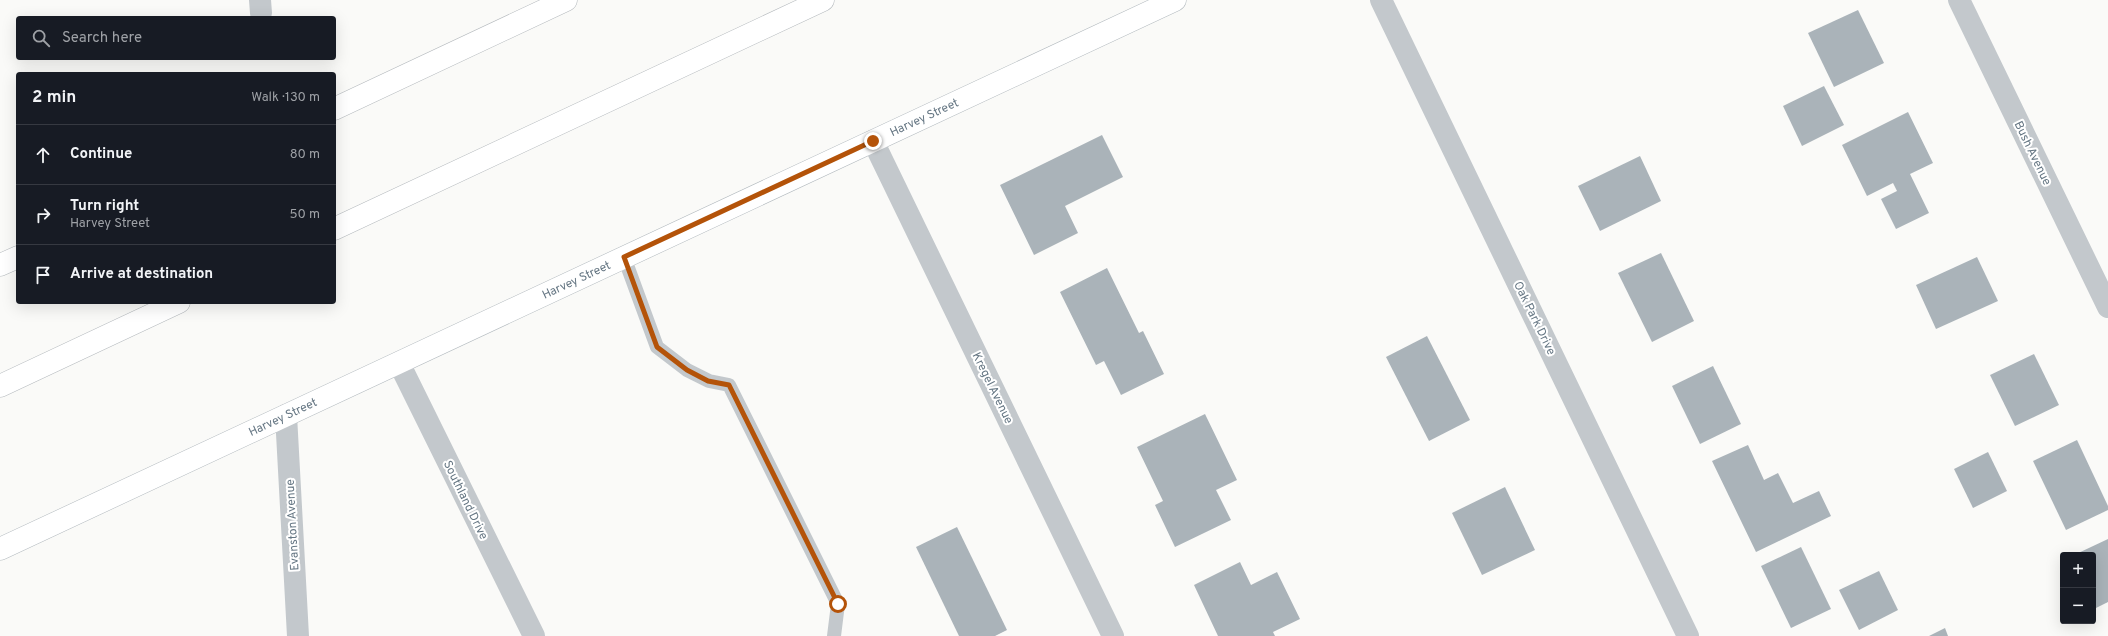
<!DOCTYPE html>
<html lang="en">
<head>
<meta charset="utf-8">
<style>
  :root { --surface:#171b24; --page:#20242c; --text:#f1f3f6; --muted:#9ea1a6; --line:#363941 }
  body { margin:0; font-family:Overpass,sans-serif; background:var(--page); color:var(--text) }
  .controls { position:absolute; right:12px; bottom:12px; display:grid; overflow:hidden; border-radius:4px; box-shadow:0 4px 16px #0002 }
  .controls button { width:36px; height:36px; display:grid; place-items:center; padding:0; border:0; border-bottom:1px solid var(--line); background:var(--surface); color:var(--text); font:20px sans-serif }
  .stop { position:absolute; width:12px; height:12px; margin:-9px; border:3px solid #b45309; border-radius:50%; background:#fff }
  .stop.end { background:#b45309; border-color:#fff; box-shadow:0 1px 4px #0008 }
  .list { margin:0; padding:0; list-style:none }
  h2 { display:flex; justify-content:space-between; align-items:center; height:52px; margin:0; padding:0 16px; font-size:17px }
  h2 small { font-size:13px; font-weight:400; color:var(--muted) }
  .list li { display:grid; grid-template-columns:26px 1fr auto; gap:12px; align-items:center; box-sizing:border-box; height:60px; padding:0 16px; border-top:1px solid var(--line) }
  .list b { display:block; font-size:15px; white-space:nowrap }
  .list p { margin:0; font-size:13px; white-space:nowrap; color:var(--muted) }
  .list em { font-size:13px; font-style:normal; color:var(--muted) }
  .icon { flex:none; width:22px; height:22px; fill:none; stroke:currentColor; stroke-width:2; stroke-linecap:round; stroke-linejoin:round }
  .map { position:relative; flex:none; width:2108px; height:636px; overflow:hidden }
  .search { position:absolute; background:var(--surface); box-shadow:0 4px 16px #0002; left:16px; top:16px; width:320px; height:44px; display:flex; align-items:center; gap:10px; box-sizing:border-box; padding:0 14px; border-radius:4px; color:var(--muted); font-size:15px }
  .panel { position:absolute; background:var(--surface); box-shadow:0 4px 16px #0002; left:16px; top:72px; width:320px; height:232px; border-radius:4px }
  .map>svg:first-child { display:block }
  .building { fill:#aab3b9 }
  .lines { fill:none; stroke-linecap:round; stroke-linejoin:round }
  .secondary-casing { stroke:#b3babf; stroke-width:23 }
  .highway-casing { stroke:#b4b9bd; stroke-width:23 }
  .lane { stroke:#c3c8cc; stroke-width:14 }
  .street { stroke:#c3c8cc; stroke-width:22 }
  .secondary { stroke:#fff; stroke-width:22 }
  .highway { stroke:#fff; stroke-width:22 }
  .route { stroke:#b45309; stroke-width:5 }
  .labels { text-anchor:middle; stroke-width:4; stroke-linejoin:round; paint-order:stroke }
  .street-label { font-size:12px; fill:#657683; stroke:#fff }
</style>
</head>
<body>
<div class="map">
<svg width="2108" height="636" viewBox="0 0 2108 636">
  <rect width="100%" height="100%" fill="#fafaf8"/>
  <g class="building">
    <path d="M1858,10L1884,63L1834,87L1808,33Z"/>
    <path d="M1824,86L1844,125L1802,146L1783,106Z"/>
    <path d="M1908,112L1933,163L1910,174L1929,213L1896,229L1881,199L1897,191L1893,183L1867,196L1842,145Z"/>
    <path d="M1102,135L1123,177L1065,206L1078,233L1034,255L1000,185Z"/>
    <path d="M1640,156L1661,201L1600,231L1578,186Z"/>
    <path d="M1661,253L1694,321L1652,342L1618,273Z"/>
    <path d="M1977,257L1998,301L1936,329L1916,285Z"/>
    <path d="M1107,268L1139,333L1143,331L1164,374L1121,395L1104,361L1096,365L1060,292Z"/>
    <path d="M1427,336L1470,420L1429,441L1386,357Z"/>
    <path d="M2034,354L2059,405L2015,426L1990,375Z"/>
    <path d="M1713,366L1741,424L1700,444L1672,386Z"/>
    <path d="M1205,414L1237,480L1216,490L1231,520L1175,547L1155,505L1163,501L1137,447Z"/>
    <path d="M2077,440L2108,506V510L2066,530L2033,461Z"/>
    <path d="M1748,445L1764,480L1778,473L1793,503L1819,491L1831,516L1756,552L1712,461Z"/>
    <path d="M1988,452L2007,491L1973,508L1954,469Z"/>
    <path d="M1505,487L1535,550L1482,575L1452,513Z"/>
    <path d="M957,527L1007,630L995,636H959L916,547Z"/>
    <path d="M2108,539V602L2094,609L2093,555H2074Z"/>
    <path d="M1801,547L1831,609L1791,628L1761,566Z"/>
    <path d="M1240,562L1251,585L1277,572L1300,619L1273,632L1275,636H1218L1194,585Z"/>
    <path d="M1879,571L1898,610L1859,630L1839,590Z"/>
    <path d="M1945,628L1948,636H1929Z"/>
  </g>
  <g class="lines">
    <g class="secondary-casing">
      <g id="secondary">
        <path id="s1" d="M0,549L1175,0"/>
      </g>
    </g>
    <g class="highway-casing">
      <g id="highway">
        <path d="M334,109L566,0"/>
        <path d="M334,229L823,0"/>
        <path d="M0,265L18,257"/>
        <path d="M0,386L179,302"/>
      </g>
    </g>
    <path class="lane" d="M624,257L657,347L687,370L709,381L729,385L838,604L834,636"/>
    <g class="street">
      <path d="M260,0L261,13"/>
      <path d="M1381,0L1688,636"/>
      <path d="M1959,0L2108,307"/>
      <path d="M873,141L1113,636"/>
      <path d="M399,363L534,636"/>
      <path d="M286,415L298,636"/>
    </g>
    <use href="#secondary" class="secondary"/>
    <use href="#highway" class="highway"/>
  </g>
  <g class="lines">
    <path class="route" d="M838,604L729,385L708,381L687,370L657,347L624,257L873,141"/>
  </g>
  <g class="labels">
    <g class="street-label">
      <text dy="4" stroke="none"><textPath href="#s1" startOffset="1020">Harvey Street</textPath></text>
      <text transform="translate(2033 153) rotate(64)" y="4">Bush Avenue</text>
      <text dy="4" stroke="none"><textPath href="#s1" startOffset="636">Harvey Street</textPath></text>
      <text transform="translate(1535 318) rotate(64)" y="4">Oak Park Drive</text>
      <text transform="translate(993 388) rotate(64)" y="4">Kregel Avenue</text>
      <text dy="4" stroke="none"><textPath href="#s1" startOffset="312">Harvey Street</textPath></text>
      <text transform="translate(466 500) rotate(64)" y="4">Southland Drive</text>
      <text transform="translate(292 525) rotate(-93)" y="4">Evanston Avenue</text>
    </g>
  </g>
</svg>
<div class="controls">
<button>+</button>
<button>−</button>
</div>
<div class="stop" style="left:838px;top:604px"></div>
<div class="stop end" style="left:873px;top:141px"></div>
<div class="search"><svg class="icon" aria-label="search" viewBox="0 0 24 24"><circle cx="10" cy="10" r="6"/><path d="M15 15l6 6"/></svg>Search here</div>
<section class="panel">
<h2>2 min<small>Walk · 130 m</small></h2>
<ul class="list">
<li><svg class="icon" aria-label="ahead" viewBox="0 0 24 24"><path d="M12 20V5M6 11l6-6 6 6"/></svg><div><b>Continue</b></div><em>80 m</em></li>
<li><svg class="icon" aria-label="right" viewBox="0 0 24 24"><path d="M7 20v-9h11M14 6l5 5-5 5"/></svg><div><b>Turn right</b><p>Harvey Street</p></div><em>50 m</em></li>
<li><svg class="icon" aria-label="arrive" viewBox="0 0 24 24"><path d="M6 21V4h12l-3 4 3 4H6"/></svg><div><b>Arrive at destination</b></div></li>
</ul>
</section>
</div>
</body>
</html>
